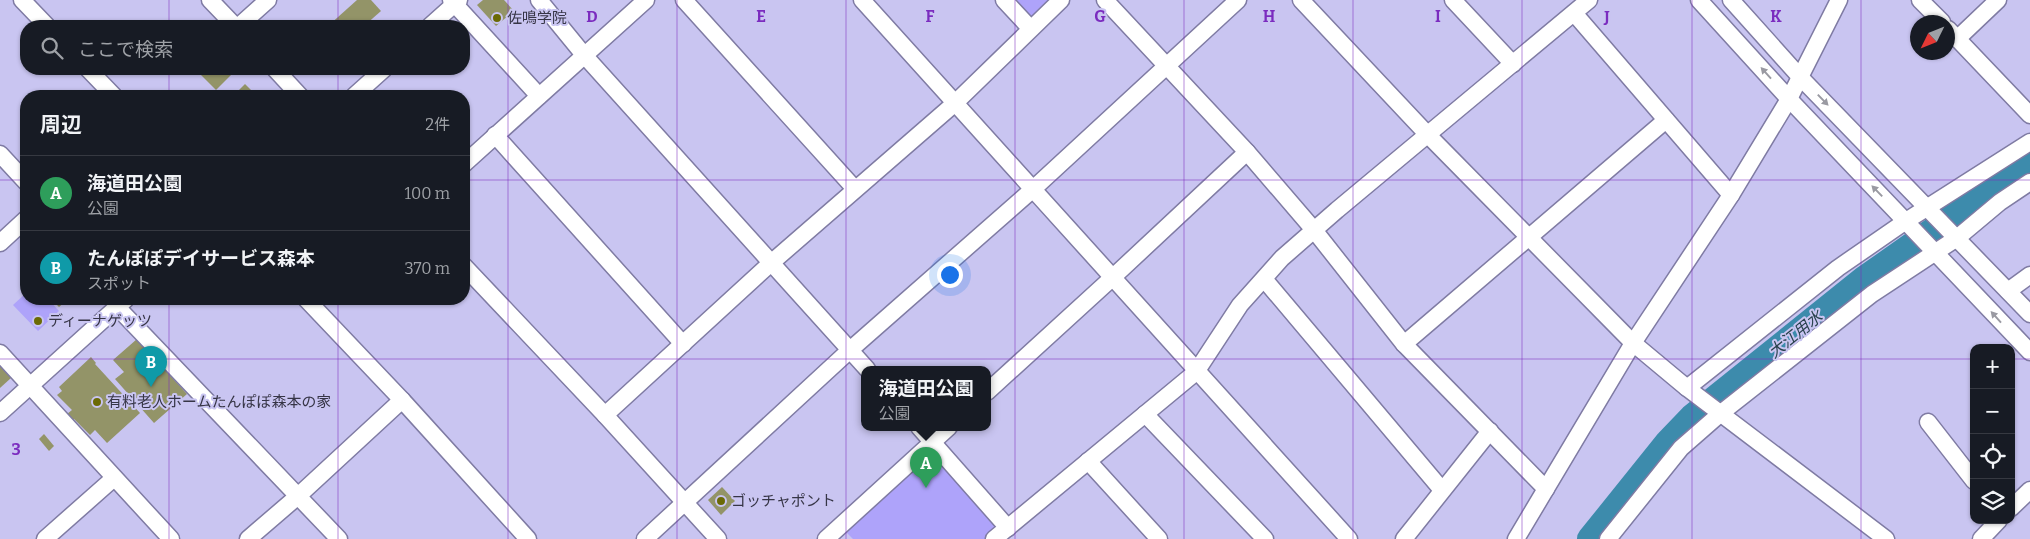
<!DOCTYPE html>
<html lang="ja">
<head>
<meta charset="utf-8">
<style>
  :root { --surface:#171b24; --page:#242831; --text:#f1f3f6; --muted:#9ea1a6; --line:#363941; --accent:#ea580c }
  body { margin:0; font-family:Bitter,"Noto Sans JP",serif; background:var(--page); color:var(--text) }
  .controls { position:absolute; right:15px; bottom:15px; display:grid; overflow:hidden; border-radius:10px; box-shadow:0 1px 4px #0004 }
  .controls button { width:45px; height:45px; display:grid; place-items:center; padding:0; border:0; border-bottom:1px solid var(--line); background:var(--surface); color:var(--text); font:25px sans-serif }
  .compass { position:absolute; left:1910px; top:15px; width:45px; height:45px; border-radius:50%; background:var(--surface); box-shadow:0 1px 4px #0004; rotate:227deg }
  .you { position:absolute; left:949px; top:274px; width:18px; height:18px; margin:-12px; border:4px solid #fff; border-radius:50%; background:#1a73e8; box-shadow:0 0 0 8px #1a73e833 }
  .badge { display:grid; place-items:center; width:32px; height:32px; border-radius:50%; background:var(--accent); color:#fff; font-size:16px; font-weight:700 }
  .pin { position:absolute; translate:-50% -41px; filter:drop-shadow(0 1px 2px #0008) }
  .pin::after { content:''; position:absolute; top:26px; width:18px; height:15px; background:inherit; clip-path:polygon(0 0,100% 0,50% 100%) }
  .popup { position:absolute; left:861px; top:366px; width:130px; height:65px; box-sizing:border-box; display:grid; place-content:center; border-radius:10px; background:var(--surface); filter:drop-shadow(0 1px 4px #0005); font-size:16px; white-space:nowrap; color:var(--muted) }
  .popup b { font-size:19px; color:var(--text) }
  .popup::after { content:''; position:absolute; left:50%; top:100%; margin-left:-10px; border:10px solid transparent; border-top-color:var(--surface) }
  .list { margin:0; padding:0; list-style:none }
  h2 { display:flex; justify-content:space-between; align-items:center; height:65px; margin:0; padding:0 20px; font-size:21px }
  h2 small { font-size:16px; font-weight:400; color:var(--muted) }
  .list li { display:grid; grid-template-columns:32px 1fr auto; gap:15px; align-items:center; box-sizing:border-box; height:75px; padding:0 20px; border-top:1px solid var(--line) }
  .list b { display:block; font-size:19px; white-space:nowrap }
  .list p { margin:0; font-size:16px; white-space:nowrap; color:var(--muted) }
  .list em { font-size:16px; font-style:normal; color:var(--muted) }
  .icon { flex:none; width:28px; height:28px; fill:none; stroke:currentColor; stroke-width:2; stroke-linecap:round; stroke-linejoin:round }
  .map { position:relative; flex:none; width:2030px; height:539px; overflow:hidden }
  .search { position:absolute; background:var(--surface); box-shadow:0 1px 4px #0004; left:20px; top:20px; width:450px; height:55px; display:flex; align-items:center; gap:12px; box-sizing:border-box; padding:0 18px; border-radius:20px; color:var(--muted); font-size:19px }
  .panel { position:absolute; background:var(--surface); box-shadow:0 1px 4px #0004; left:20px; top:90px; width:450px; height:215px; border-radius:20px }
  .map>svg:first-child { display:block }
  .green { fill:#aea3fa }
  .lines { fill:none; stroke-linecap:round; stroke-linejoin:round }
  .river { stroke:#3d8bac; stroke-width:26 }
  .building { fill:#939468 }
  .minor-casing { stroke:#7f7ba3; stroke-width:19 }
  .minor { stroke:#fff; stroke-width:16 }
  .oneway { fill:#9a9aa2 }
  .grid { fill:none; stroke:#7b2cbf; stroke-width:1; stroke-opacity:0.55 }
  .poi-dot { fill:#6b6a06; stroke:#c9c5f1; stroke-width:2 }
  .labels { text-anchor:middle; stroke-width:4; stroke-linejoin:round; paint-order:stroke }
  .poi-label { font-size:15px; fill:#363546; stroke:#c9c5f1; text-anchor:start }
  .water-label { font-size:16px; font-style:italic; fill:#28414c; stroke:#c9c5f1 }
  .grid-label { font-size:16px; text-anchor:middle; font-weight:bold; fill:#7b2cbf; stroke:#c9c5f1; stroke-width:4; stroke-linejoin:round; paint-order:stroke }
</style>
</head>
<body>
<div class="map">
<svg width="2030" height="539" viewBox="0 0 2030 539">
  <rect width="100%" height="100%" fill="#c9c5f1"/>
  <g class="green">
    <path d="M1004,0H1052L1025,23Z"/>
    <path d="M26,293V299H48L59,311L38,331L13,305Z"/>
    <path d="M930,448L998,528L985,539H853L844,530Z"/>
  </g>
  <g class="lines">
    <path class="river" d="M1590,539L1668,442L1692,417L1864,279L2030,162"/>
  </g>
  <g class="building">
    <path d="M357,0H371L381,11L364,26H328Z"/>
    <path d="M483,0H504L514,11L496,26L477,5Z"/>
    <path d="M195,69H237L216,90Z"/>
    <path d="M245,84L257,96H233Z"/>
    <path d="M51,299H68L59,307Z"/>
    <path d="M137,339L187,394L154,423L115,379L124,372L113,360Z"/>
    <path d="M91,357L96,363L95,364L140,413L107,443L95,430L90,435L74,419L73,420L67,414L72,410L57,395L62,391L59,387Z"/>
    <path d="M0,365L11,378L0,388Z"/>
    <path d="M44,434L54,446L49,451L39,439Z"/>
    <path d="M722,487L735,501L721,515L708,500Z"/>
  </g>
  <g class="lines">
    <g class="minor-casing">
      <g id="minor">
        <path d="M22,0L47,26"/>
        <path d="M210,0L235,26"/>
        <path d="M451,0L539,96"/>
        <path d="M539,0L584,55L867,369"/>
        <path d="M684,0L855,189"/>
        <path d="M862,0L1349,539"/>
        <path d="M1004,0L1030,28"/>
        <path d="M1105,0L1247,152L1314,230L1404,344L1546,489"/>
        <path d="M1301,0L1428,135L1633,343L1687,388L1886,539"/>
        <path d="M1453,0L1513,64"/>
        <path d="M1699,0L1789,99L2030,352"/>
        <path d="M1731,0L1801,78L2030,314"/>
        <path d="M1920,0L1942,22"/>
        <path d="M1574,13L1731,195"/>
        <path d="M239,26L268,0"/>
        <path d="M430,26L459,0"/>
        <path d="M1948,29L2030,115"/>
        <path d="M1957,39L1998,0"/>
        <path d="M88,69L114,96"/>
        <path d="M275,69L300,96"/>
        <path d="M354,96L384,69"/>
        <path d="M495,135L683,344"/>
        <path d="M0,154L26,182"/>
        <path d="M464,164L646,0"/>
        <path d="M0,243L26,219"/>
        <path d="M464,266L605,415L718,539"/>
        <path d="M1264,279L1442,490"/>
        <path d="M2008,291L2030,275"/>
        <path d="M306,299L402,400L528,539"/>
        <path d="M117,307L339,539"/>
        <path d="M1404,344L1666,120"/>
        <path d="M0,353L171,539"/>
        <path d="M1687,388L1838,268L1906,221L2030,142"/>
        <path d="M987,392L1112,278L1247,152"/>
        <path d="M0,413L126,299"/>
        <path d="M1145,414L1265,539"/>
        <path d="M605,415L771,263L954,104L1061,0"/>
        <path d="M1928,422L1974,481"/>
        <path d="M919,427L1008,528"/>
        <path d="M1088,461L1159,539"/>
        <path d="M2011,508L2030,490"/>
        <path d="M45,539L114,478"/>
        <path d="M248,539L298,496L402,400"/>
        <path d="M645,539L850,350L1032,190L1238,0"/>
        <path d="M826,539L949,427"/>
        <path d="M994,539L1196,372L1240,305L1282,258L1337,210L1589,0"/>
        <path d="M1404,539L1490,431"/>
        <path d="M1516,539L1633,343L1731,195L1789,99L1839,0"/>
        <path d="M1608,539L1681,448L1721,413L1872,294L1957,238L2000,202L2030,182"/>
        <path d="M1981,539L1999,520"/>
      </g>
    </g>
    <use href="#minor" class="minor"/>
  </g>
  <defs><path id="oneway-solid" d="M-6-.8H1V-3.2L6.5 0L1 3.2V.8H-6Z" transform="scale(1.25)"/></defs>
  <g class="oneway">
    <use href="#oneway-solid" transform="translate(1766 73) rotate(-132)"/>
    <use href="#oneway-solid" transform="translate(1823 100) rotate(46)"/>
    <use href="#oneway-solid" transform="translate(1877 191) rotate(-134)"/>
    <use href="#oneway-solid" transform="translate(1996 317) rotate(-132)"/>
  </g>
  <path class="grid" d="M169,0V26M338,0V26M508,0V539M677,0V539M846,0V539M1015,0V539M1184,0V539M1353,0V539M1522,0V539M1692,0V539M1861,0V539M169,69V96M338,69V96M0,180H26M464,180H2030M169,299V539M338,299V539M0,359H1974M2011,359H2030"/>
  <g class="poi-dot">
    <circle cx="497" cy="18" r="5"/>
    <circle cx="38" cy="321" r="5"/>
    <circle cx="97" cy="402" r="5"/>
    <circle cx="721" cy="501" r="5"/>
  </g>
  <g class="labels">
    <g class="poi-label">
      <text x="507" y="23">佐鳴学院</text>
      <text x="48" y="326">ディーナゲッツ</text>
      <text x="107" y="407">有料老人ホームたんぽぽ森本の家</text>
      <text x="731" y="506">ゴッチャポント</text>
    </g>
    <g class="water-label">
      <text transform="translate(1795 334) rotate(-39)" y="6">大江用水</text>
    </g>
  </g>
  <g class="grid-label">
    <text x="592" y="22">D</text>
    <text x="761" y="22">E</text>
    <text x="930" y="22">F</text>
    <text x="1100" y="22">G</text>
    <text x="1269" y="22">H</text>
    <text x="1438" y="22">I</text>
    <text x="1607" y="22">J</text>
    <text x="1776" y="22">K</text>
    <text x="16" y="455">3</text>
  </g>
</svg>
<div class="controls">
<button>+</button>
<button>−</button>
<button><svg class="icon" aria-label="locate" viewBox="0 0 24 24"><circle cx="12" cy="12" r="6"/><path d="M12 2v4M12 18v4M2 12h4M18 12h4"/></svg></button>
<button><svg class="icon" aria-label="layers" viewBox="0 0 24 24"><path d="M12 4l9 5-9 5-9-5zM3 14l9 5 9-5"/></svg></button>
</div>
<svg class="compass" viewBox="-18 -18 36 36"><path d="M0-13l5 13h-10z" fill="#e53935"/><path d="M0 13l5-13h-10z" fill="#9ea1a6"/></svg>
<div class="you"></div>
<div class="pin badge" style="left:926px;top:488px;background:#2e9e5b">A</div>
<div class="popup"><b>海道田公園</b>公園</div>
<div class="pin badge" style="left:151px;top:387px;background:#0f9aa8">B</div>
<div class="search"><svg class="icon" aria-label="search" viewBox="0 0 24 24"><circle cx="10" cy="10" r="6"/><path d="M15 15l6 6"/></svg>ここで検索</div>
<section class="panel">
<h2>周辺<small>2件</small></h2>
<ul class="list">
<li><span class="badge" style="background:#2e9e5b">A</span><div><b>海道田公園</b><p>公園</p></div><em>100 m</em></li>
<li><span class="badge" style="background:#0f9aa8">B</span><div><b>たんぽぽデイサービス森本</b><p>スポット</p></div><em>370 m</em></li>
</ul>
</section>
</div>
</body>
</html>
